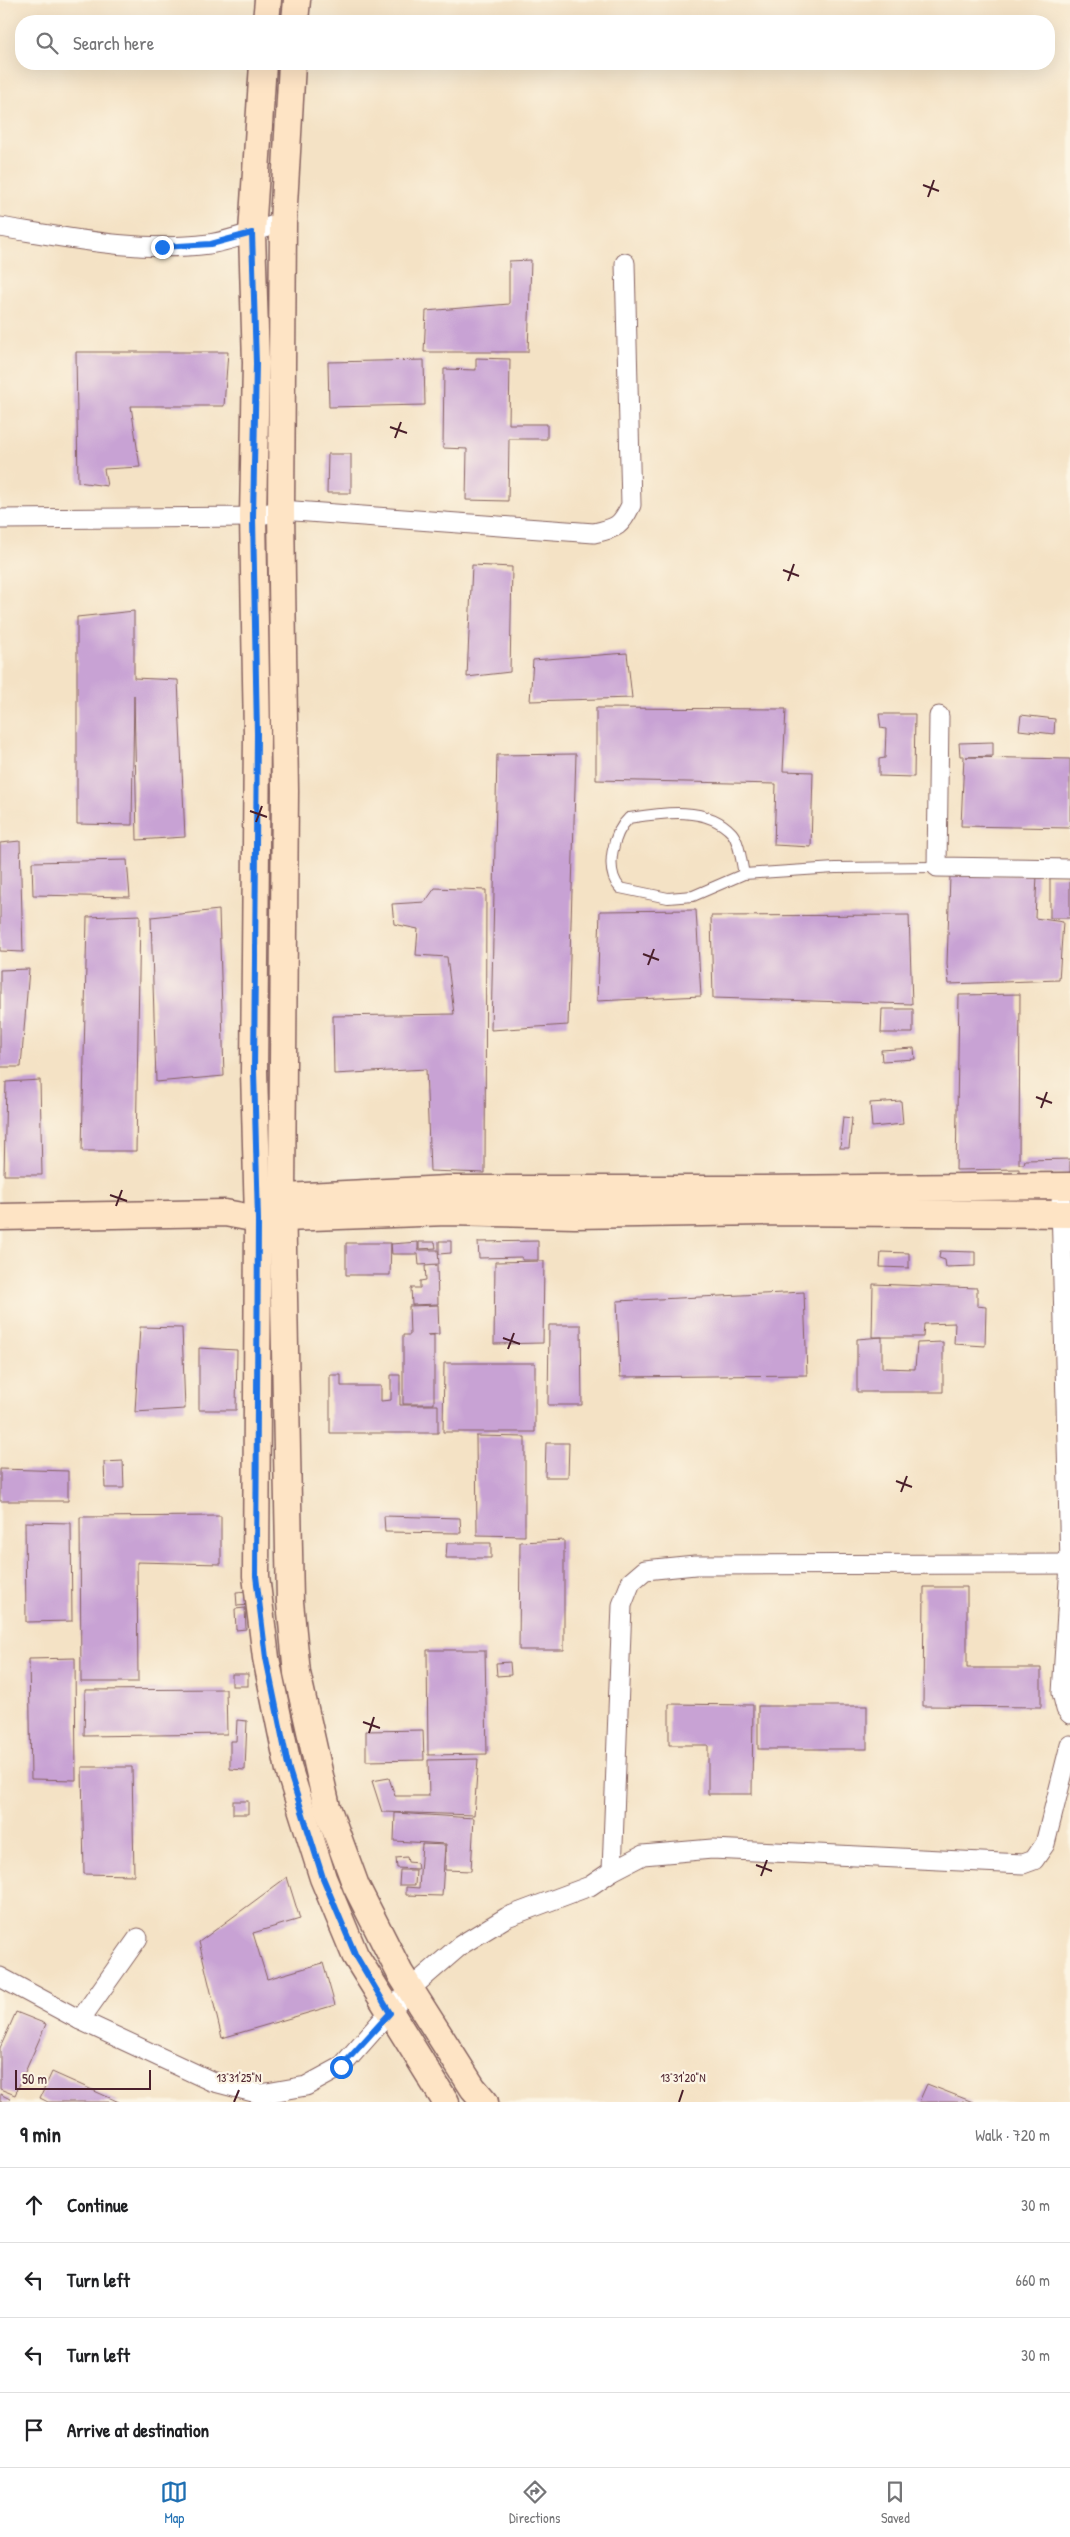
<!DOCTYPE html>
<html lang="en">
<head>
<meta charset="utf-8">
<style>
  :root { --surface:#fff; --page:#f2f2f2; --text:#202124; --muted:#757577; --line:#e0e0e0; --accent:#1f6fb2 }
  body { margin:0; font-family:"Patrick Hand",sans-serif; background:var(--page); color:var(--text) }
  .scale { position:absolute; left:15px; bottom:12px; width:136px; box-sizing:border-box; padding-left:5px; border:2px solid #4a1f2b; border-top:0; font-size:14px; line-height:18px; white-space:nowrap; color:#4a1f2b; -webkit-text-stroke:4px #fcf5e5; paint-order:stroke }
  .stop { position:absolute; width:15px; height:15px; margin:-11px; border:4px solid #1a73e8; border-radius:50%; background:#fff }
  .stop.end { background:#1a73e8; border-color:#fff; box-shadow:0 1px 5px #0008 }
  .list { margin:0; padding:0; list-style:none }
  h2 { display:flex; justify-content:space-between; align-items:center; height:65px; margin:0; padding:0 20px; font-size:21px }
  h2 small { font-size:16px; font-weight:400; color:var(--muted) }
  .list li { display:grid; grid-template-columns:32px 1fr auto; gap:15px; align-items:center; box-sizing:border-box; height:75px; padding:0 20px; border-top:1px solid var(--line) }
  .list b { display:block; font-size:19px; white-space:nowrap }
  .list em { font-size:16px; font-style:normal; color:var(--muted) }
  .icon { flex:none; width:28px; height:28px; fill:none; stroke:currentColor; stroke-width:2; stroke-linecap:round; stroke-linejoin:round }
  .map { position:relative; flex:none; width:1070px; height:2102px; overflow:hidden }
  .search { position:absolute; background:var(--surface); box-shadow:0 5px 20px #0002; left:15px; right:15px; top:15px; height:55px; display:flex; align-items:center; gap:12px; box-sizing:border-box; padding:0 18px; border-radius:20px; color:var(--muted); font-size:19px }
  .sheet { height:365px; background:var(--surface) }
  nav { display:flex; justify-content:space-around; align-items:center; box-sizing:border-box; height:70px; border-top:1px solid var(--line); background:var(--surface); font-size:14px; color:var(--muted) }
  nav a { display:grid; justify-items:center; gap:2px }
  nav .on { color:var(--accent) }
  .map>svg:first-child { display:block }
  .building { fill:#c8a2d4 }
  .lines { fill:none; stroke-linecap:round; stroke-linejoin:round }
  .lane-casing { stroke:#866361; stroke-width:12 }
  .street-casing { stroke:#866361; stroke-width:21 }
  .secondary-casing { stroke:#866361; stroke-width:29 }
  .lane { stroke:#fff; stroke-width:10 }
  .street { stroke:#fff; stroke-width:19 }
  .secondary { stroke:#fee4c5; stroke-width:26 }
  .route { stroke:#1a73e8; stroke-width:6 }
  .ticks { fill:none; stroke:#4a1f2b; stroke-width:2 }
  .ticks-label { font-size:12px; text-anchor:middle; fill:#4a1f2b; stroke:#fcf5e5; stroke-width:4.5; stroke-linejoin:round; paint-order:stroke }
</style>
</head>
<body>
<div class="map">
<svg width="1070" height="2102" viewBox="0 0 1070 2102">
  <rect width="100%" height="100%" fill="#fcf5e5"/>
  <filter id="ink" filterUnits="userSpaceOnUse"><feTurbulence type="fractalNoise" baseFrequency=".02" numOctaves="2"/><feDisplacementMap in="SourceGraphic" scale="10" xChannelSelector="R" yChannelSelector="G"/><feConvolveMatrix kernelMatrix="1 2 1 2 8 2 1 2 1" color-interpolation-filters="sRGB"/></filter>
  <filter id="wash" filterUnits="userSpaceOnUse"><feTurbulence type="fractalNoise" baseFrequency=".0096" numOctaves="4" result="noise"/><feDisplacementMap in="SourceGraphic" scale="20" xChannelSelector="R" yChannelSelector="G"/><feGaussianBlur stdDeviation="1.12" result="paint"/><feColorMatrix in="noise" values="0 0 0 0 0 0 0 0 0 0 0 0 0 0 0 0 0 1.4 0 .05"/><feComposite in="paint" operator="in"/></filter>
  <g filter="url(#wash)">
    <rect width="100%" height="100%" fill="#f4e2c5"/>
    <g id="blocks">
      <g class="building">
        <path d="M531,260L528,352H424L426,311L509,304V261Z"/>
        <path d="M76,352H228L224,406H131L140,467L104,469L107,486L78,482Z"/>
        <path d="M476,358L510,359L509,424H547V439H509L508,501L466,500L467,449L443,448L444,369L476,370Z"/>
        <path d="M424,360L425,405L329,407L328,362Z"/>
        <path d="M328,454H351V493H327Z"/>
        <path d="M472,565L512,567L510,672L467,677Z"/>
        <path d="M134,611V678L178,680L185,837L137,840L134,695L132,825L77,824V617Z"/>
        <path d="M627,653L632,698L530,701L533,660Z"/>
        <path d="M596,708L786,709L783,771L813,772L811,847L774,845L776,784L596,780Z"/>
        <path d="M879,714H915L914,777L879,776V759L885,758L886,729L881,728Z"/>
        <path d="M1021,715L1055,719L1054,734L1019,730Z"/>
        <path d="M993,742V756L966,757L1070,759V828L961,826L964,756H960L959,743Z"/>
        <path d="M576,754L568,1025L491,1030L497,755Z"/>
        <path d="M20,841L23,952L0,951V843Z"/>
        <path d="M127,860L130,897L33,895L32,862Z"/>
        <path d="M1037,875L1035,918L1063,922L1059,980L949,984L947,964L950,876Z"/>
        <rect x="1050" y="876" width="20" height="42"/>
        <path d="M435,888L486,890L485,1173L430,1171L426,1069L334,1074L333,1016L454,1014L447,957L416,955L418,929L394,924L392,904L425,902Z"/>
        <path d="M219,910L224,1076L156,1082L151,917Z"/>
        <path d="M696,910L701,996L597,1001L600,911Z"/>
        <path d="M140,915L136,1151H82L87,917Z"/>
        <path d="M909,915L912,1004L713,998L711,916Z"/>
        <path d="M29,969L21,1067H0V970Z"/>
        <path d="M1020,994L1019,1164H1024L1025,1160L1070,1159V1174H1019V1169L956,1170L959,995Z"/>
        <path d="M882,1009H913V1033H881Z"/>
        <path d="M914,1048L915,1059L882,1061L881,1050Z"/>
        <path d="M40,1080L42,1175H4L6,1082Z"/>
        <path d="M901,1101L903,1124L872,1127L870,1103Z"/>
        <path d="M843,1117L852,1118L849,1148H840Z"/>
        <path d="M439,1241H451V1253L439,1254Z"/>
        <path d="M538,1241V1260H522V1257L479,1258L478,1242Z"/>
        <path d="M418,1242V1250H438L439,1264L419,1265L418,1254H392L391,1244Z"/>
        <path d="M419,1242H435L436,1248L419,1249Z"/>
        <path d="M346,1243H391L390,1275H346Z"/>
        <path d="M940,1251L975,1252V1266L946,1267L945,1260L939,1258Z"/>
        <path d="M881,1252L909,1253V1268L880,1267Z"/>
        <path d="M544,1261L543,1343L494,1344L495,1262Z"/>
        <path d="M437,1265L438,1304L412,1305L411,1288H420V1281L426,1280L425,1266Z"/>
        <path d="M873,1284L977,1288V1306L986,1307L985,1346L954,1344L955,1323L924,1324L923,1337H872Z"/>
        <path d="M804,1292L807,1375L620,1377L617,1301Z"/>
        <path d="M438,1305L439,1334L427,1335H434V1404H403V1335H410L409,1306Z"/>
        <path d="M549,1325H581L582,1405H548Z"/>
        <path d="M140,1327L182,1328L185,1409L135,1412Z"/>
        <path d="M882,1337V1368L915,1369L917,1343L943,1342V1392H857V1339Z"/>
        <path d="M199,1348L237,1350L236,1410H199Z"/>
        <path d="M444,1363H535V1432H443Z"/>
        <path d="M330,1375H341V1386H381V1401L391,1400V1375H400V1405H438V1433H330Z"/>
        <path d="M476,1436L525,1437V1536L477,1535Z"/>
        <path d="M546,1443H569L568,1477H545Z"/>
        <path d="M123,1461L124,1488H105L104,1462Z"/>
        <path d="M0,1469L68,1471V1501H0Z"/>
        <path d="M221,1516V1564L137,1562L138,1682H81L80,1517Z"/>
        <path d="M384,1516L460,1518L461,1533L385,1532Z"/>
        <path d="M25,1522L71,1523L72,1621L26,1622Z"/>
        <path d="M564,1540V1650H519L520,1542Z"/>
        <path d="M447,1543H491V1558H446Z"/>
        <path d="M924,1587H967V1668H1041V1707L923,1706Z"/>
        <path d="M249,1591L250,1605L237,1606L236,1592Z"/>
        <path d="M245,1608L246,1629L236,1630L235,1609Z"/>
        <path d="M427,1650H485L487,1754L428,1755Z"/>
        <path d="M75,1658L76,1780L31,1779L29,1659Z"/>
        <path d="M510,1662L511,1675L497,1676L496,1663Z"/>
        <rect x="232" y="1674" width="16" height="12"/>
        <path d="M226,1689L227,1734L84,1736L85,1690Z"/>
        <path d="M669,1704L753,1705L752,1794H708V1745H669Z"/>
        <rect x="758" y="1706" width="109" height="43"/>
        <path d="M237,1720L247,1721L245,1770L230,1769V1741H236Z"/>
        <path d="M423,1730L424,1760L366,1761V1731Z"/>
        <path d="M478,1759L474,1815L382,1812L372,1781L389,1778L395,1796H429L428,1760Z"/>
        <path d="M82,1767H132L134,1875L84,1874Z"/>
        <rect x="233" y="1801" width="15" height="13"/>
        <path d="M395,1813L474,1818L471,1871L445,1870L446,1844L394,1841Z"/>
        <path d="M422,1844L445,1845L442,1896L406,1895V1887L419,1888Z"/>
        <path d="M407,1857L408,1862L417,1863L418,1869L397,1868L396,1858Z"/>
        <path d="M400,1870H416L415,1885H399Z"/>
        <path d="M287,1877L300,1919L253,1933L267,1979L323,1963L335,2005L222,2038L199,1942Z"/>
        <path d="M16,2012L46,2024L15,2095L0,2089V2048Z"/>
        <path d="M52,2072L119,2102H48L40,2098Z"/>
        <path d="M927,2084L973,2102H919Z"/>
        <path d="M0,2094L10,2099L9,2102H0Z"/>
      </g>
    </g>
  </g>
  <g filter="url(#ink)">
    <use href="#blocks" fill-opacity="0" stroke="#866361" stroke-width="1"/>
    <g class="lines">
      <g class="lane-casing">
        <path id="lane" d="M744,874C741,861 740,843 732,833C707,805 661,813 629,818C613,833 604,870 620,888L668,898L693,896L744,874L835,868L937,867"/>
      </g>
      <g class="street-casing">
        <g id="street">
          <path d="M0,227C69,238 139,253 209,244C234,240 259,230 283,222"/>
          <path d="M0,519L253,517L281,510L594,533C617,528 621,526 631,505L625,263"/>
          <path d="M939,716L937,867L1070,869"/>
          <path d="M1061,1202L1070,1564L1062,1693L1066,1709L1070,1714"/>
          <path d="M612,1871L622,1605L631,1582L645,1570L695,1565L1070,1564"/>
          <path d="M0,1977L80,2020L211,2081L261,2094L306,2086L341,2067L410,1989L461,1945L507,1917L590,1886L612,1871L643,1855L712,1849L1023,1864L1034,1860L1045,1844L1070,1745"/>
          <path d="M80,2020L138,1938"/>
        </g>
      </g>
      <g class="secondary-casing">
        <g id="secondary">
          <path d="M266,21L268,0"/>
          <path d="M295,21L297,0"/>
          <path d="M263,64L252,233L256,363L253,517L257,734L254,1071L258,1219L256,1576L266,1658L289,1770L323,1878L355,1955L446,2102"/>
          <path d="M292,64L283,222L281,510L285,791L282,1197L290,1602L297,1673L327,1807L356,1886L400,1973L473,2088L485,2102"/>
          <path d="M265,1198L447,1189H762L1070,1186"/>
          <path d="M0,1217L225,1213L258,1219L447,1212L575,1215L765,1212L1070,1214"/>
        </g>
      </g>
      <use href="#lane" class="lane"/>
      <use href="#street" class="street"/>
      <use href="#secondary" class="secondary"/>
    </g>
  </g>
  <g class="lines" filter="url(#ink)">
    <path class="route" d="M162,247L211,244L252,233L256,363L253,517L257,734L254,1071L258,1220L256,1576L266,1658L289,1770L323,1878L355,1954L390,2013L341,2067"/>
  </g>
  <path class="ticks" d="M923,185L939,191M928,197L934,180M390,427L407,433M395,438L401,422M783,570L799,576M788,581L794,564M250,811L267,817M256,822L262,806M643,954L659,960M648,965L654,949M1036,1097L1052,1103M1041,1108L1047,1092M110,1195L127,1201M116,1206L122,1190M503,1338L520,1344M508,1349L514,1333M896,1481L912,1487M901,1492L907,1476M363,1722L380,1728M369,1733L374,1717M756,1865L772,1871M761,1876L767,1860M234,2102L239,2090M679,2102L683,2090"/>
  <g class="ticks-label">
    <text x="239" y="2082">13°31'25"N</text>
    <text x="683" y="2082">13°31'20"N</text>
  </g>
</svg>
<div class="scale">50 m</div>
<div class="stop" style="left:341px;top:2067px"></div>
<div class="stop end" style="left:162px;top:247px"></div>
<div class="search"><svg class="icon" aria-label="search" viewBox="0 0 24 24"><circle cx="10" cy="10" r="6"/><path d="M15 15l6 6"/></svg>Search here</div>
</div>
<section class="sheet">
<h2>9 min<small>Walk · 720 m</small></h2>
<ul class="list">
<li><svg class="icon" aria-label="ahead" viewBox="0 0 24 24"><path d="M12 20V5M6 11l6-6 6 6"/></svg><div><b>Continue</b></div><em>30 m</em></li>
<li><svg class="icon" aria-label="left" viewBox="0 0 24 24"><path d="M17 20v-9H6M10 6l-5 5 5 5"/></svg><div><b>Turn left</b></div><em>660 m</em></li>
<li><svg class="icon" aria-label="left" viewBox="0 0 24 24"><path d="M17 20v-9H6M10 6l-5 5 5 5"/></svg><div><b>Turn left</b></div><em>30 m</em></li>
<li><svg class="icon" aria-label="arrive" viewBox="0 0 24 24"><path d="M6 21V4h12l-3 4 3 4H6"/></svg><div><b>Arrive at destination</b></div></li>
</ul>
</section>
<nav>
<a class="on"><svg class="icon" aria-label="map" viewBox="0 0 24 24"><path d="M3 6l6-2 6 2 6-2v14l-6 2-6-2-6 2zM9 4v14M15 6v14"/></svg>Map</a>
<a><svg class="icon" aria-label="directions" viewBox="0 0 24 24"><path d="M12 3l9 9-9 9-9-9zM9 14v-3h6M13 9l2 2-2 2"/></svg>Directions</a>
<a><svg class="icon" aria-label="saved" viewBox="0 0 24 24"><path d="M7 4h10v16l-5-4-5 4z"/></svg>Saved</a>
</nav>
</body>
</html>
